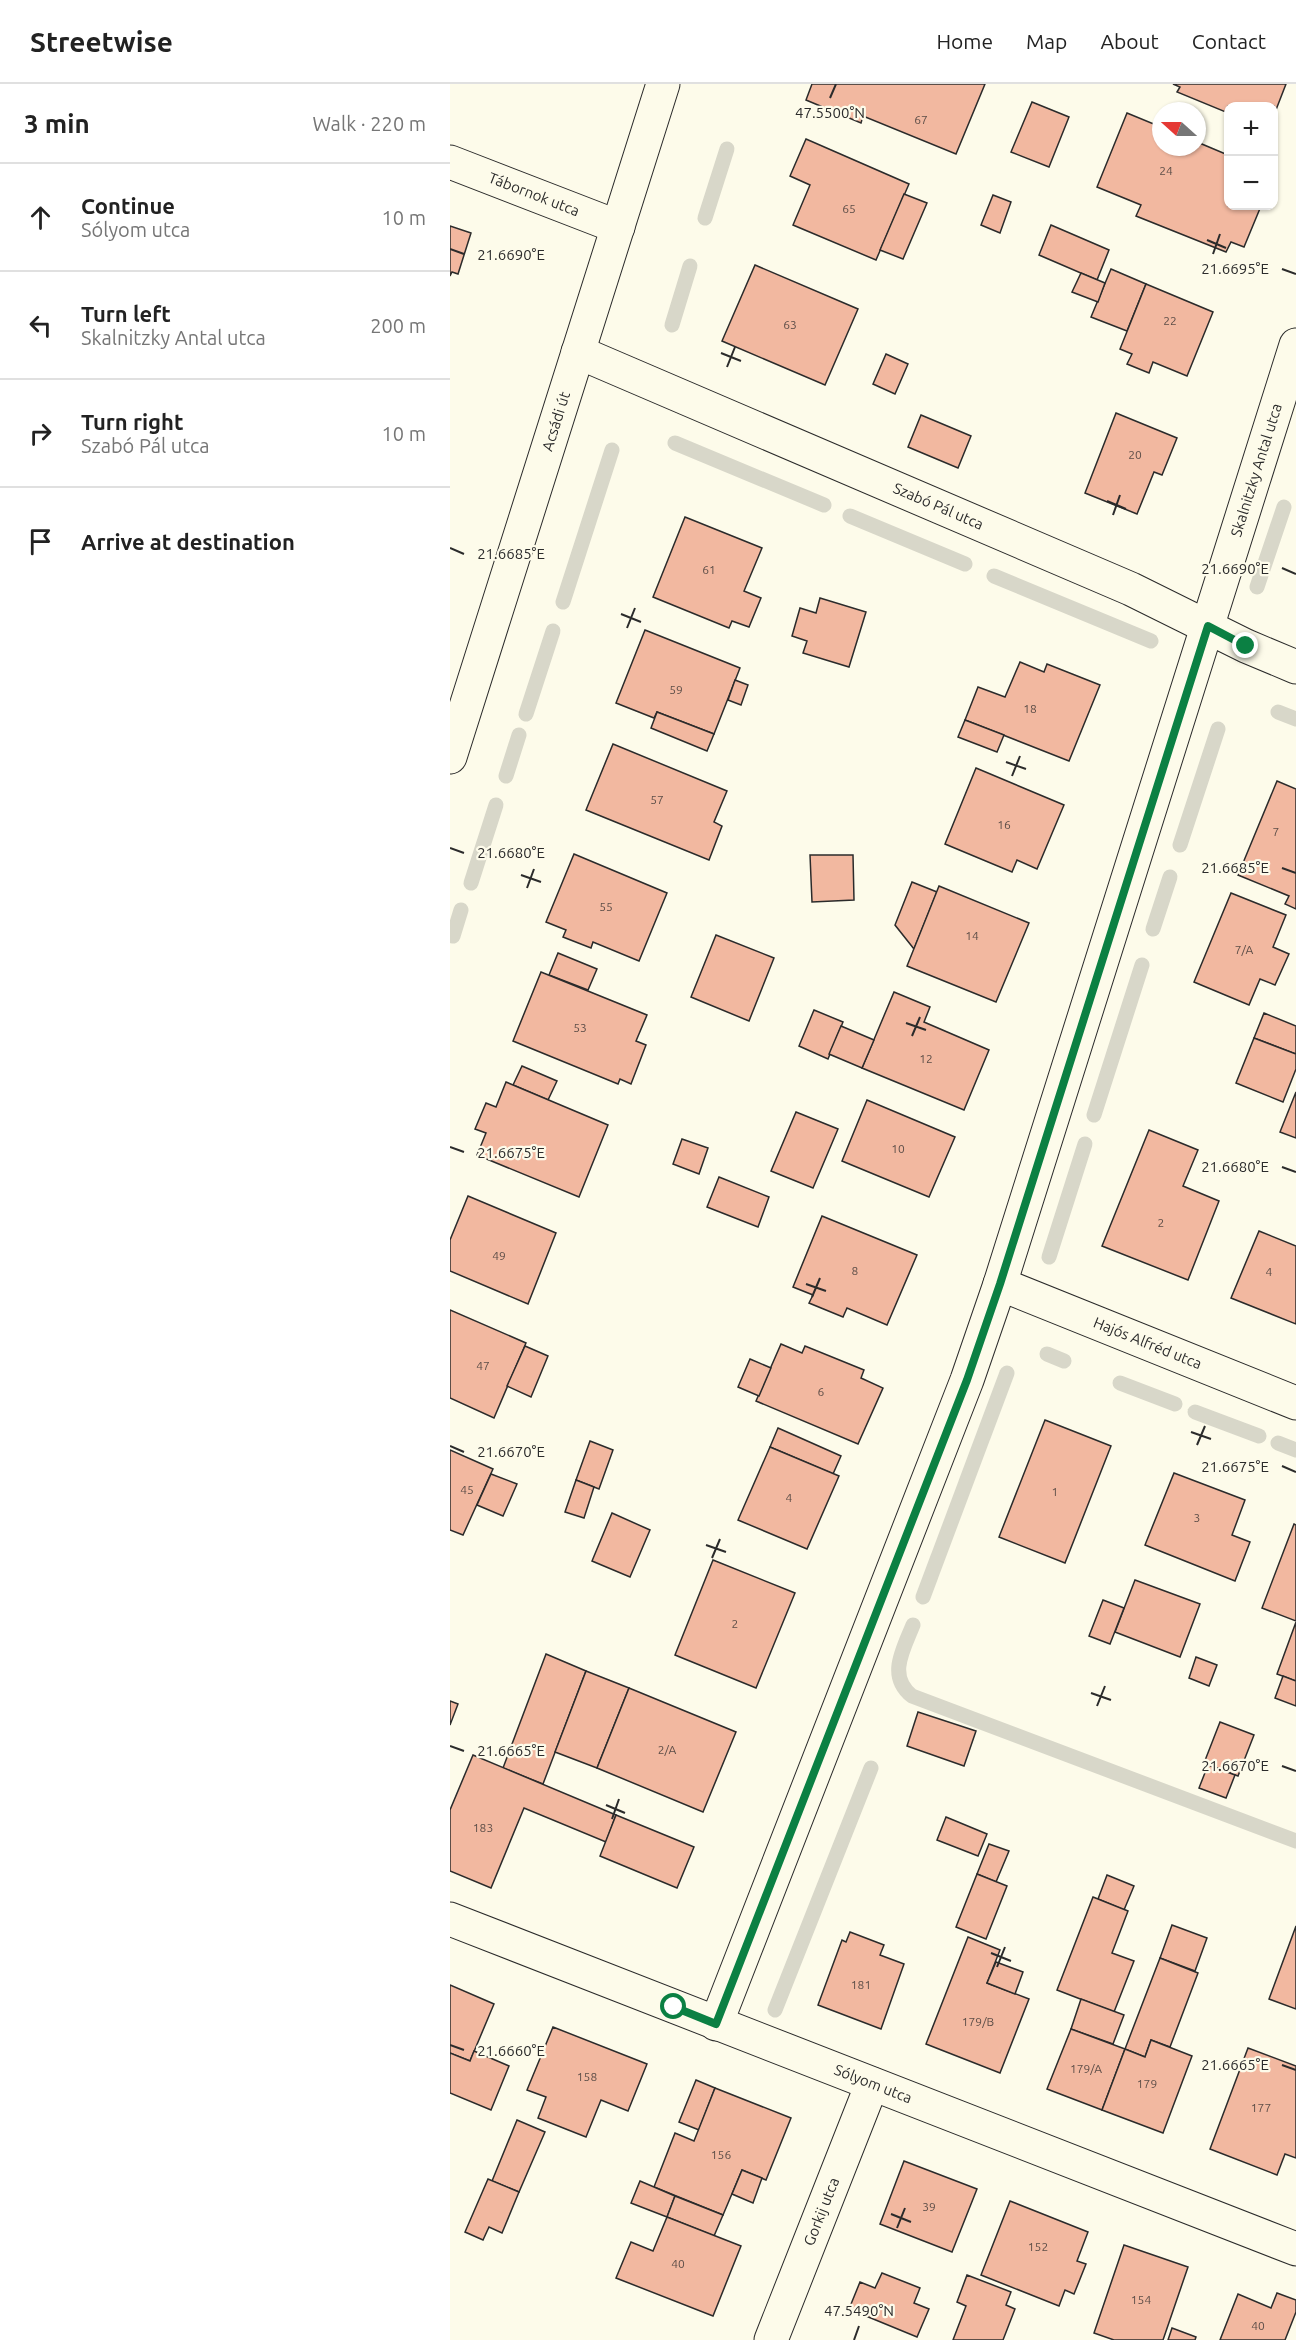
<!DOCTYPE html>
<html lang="en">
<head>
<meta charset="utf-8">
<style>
  :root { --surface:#fff; --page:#f2f2f2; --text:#222; --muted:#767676; --line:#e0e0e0 }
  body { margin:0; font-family:Ubuntu,sans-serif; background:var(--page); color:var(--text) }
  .controls { position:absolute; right:18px; top:18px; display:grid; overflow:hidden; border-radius:12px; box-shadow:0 2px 4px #0004 }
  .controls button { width:54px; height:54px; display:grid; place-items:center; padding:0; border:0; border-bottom:2px solid var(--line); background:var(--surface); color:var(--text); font:30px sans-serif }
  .compass { position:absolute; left:702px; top:18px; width:54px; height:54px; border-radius:50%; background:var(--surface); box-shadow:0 2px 4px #0004; rotate:291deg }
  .stop { position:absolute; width:18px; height:18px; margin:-14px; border:4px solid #0b8043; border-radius:50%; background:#fff }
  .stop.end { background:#0b8043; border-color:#fff; box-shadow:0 2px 6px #0008 }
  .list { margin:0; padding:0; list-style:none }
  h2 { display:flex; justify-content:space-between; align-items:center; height:78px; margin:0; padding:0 24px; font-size:26px }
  h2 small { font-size:20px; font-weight:400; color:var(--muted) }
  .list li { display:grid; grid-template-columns:39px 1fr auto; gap:18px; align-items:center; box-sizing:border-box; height:108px; padding:0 24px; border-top:2px solid var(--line) }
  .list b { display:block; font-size:22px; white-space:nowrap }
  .list p { margin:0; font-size:20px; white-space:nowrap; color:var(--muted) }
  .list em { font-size:20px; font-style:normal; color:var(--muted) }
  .icon { flex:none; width:33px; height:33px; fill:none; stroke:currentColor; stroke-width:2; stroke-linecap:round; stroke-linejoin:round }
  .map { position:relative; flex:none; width:846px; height:2256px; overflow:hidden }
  header { display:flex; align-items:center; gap:36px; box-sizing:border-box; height:84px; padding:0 30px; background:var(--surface); border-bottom:2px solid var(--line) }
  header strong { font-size:28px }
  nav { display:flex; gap:33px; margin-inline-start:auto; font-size:21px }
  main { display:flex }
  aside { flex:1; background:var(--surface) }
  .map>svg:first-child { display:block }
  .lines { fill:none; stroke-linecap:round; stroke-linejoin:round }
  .stream { stroke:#d8d7c9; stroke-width:15 }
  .building { fill:#f2b8a0; stroke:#2b2b2b; stroke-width:1.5 }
  .street-casing { stroke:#2b2b2b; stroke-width:35 }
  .secondary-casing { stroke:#2b2b2b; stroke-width:35 }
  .street { stroke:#fdfbea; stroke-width:33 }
  .secondary { stroke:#fdfbea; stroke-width:33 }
  .route { stroke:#0b8043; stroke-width:8 }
  .ticks { fill:none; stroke:#2b2b2b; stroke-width:2 }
  .labels { text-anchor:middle; stroke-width:4.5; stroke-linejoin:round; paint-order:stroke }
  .number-label { font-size:12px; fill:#5d4e48 }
  .street-label { font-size:15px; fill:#2b2b2b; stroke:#fdfbea }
  .ticks-label { font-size:15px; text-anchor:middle; fill:#2b2b2b; stroke:#fdfbea; stroke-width:4.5; stroke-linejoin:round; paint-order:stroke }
</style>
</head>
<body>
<header>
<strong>Streetwise</strong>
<nav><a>Home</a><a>Map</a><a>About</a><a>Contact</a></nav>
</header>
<main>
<aside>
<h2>3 min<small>Walk · 220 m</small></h2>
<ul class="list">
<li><svg class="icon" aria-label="ahead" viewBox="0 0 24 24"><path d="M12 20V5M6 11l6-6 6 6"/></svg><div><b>Continue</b><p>Sólyom utca</p></div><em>10 m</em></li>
<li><svg class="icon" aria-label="left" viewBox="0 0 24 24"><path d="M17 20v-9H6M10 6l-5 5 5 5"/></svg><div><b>Turn left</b><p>Skalnitzky Antal utca</p></div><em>200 m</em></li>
<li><svg class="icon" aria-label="right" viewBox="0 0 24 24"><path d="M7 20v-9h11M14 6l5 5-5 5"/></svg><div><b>Turn right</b><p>Szabó Pál utca</p></div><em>10 m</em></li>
<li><svg class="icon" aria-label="arrive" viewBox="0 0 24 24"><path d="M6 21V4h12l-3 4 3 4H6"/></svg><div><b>Arrive at destination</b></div></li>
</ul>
</aside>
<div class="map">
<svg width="846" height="2256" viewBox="0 0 846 2256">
  <rect width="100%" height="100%" fill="#fdfbea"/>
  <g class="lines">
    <g class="stream">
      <path d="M255,134L277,65"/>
      <path d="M222,241L240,182"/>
      <path d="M225,359L374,421"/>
      <path d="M400,432L515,480"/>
      <path d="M544,492L701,557"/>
      <path d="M807,503L834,423"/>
      <path d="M113,518L162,366"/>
      <path d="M828,628L846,635"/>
      <path d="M76,630L103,547"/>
      <path d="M56,692L69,651"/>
      <path d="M730,761L768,645"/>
      <path d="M21,799L46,721"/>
      <path d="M703,845L720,793"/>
      <path d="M3,852L11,826"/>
      <path d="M644,1031L692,881"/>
      <path d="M599,1173L635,1060"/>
      <path d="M597,1270L614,1277"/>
      <path d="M670,1299L725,1320"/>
      <path d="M745,1328L809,1352"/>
      <path d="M828,1359L846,1366"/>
      <path d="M473,1513L557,1289"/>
      <path d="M463,1541C453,1566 437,1592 462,1612L846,1757"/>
      <path d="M325,1926L421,1684"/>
    </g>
  </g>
  <g class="building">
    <path d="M362,0H535L506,70L413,32L411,39L356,16Z"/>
    <path d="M723,0H836L824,31V22H778V29L727,8L730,3Z"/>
    <path d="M582,18L619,33L599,83L561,68Z"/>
    <path d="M677,29L711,43V63H747V58L778,71V122H811L794,163L781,158L776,168L686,132L691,121L647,103Z"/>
    <path d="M356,55L459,100L426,176L343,141L360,101L340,92Z"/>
    <path d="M454,110L477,119L453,175L430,166Z"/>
    <path d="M543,111L561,118L550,149L531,141Z"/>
    <path d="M601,141L659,166L647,196L589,171Z"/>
    <path d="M0,142L21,149L8,190L2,188L0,192Z"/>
    <path d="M305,181L408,225L375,301L272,257Z"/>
    <path d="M661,185L696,200L677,247L641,233Z"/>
    <path d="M631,189L655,199L648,218L622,208Z"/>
    <path d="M696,200L763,228L737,292L703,278L699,289L677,280L682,270L670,265Z"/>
    <path d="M436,270L458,280L445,310L423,300Z"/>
    <path d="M666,329L727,354L712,391L704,388L687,430L635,409Z"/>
    <path d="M471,331L521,352L508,384L458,363Z"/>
    <path d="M235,433L312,464L294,507L311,514L299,543L282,537L279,544L203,513Z"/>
    <path d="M370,514L416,528L399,583L353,569L357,557L342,552L350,524L366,529Z"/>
    <path d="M195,546L290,584L264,650L207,628L204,634L166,619Z"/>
    <path d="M570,578L594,588L597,580L650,601L619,677L515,636L528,603L555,613Z"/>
    <path d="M285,596L298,601L291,621L278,616Z"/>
    <path d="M207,628L264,650L257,667L201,644Z"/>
    <path d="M515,636L554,651L547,668L508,653Z"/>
    <path d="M163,660L277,707L264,738L272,742L259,776L136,726Z"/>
    <path d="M526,684L614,721L587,785L567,776L562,788L495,760Z"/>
    <path d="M827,697L846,705V825L835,820L839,812L788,791Z"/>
    <path d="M124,770L217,809L189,877L143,858L141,864L113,853L116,846L96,838Z"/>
    <path d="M360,771H403L404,816L362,818Z"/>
    <path d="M462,798L487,808L464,865L445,841Z"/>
    <path d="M489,802L579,839L546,918L457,882Z"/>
    <path d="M781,809L836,831L823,863L839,870L825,901L810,895L799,921L744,898Z"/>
    <path d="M266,851L324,874L299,937L241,913Z"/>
    <path d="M108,869L147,885L138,906L99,891Z"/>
    <path d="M91,888L197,931L186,957L196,961L181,1000L170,995L168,1000L63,957Z"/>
    <path d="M444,908L480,923L474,938L539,966L514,1026L412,984Z"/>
    <path d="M364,926L393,938L378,975L349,962Z"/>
    <path d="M814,929L846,942V970L804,954Z"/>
    <path d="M391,942L424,956L412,984L379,970Z"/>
    <path d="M804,954L846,970V985L833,1018L786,999Z"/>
    <path d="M72,982L107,997L98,1016L63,1001Z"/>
    <path d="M56,998L158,1041L129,1113L27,1071L36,1049L25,1045L36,1019L46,1023Z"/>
    <path d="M846,1008V1054L830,1048Z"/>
    <path d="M417,1016L505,1053L479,1113L392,1077Z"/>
    <path d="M346,1028L388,1045L363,1104L321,1087Z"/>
    <path d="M699,1046L748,1066L733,1102L769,1117L738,1196L652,1162Z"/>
    <path d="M232,1055L258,1064L249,1090L223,1080Z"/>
    <path d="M269,1093L319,1113L308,1143L257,1123Z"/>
    <path d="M18,1112L106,1149L78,1220L0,1187V1156Z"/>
    <path d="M372,1132L467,1171L437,1241L397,1224L393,1233L359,1219L363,1211L343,1203Z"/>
    <path d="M809,1147L846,1162V1240L781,1214Z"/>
    <path d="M0,1226L76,1259L44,1334L0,1314Z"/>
    <path d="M331,1260L352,1269L355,1262L414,1286L411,1294L433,1304L408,1360L306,1317Z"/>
    <path d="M75,1262L98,1272L81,1313L57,1302Z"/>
    <path d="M300,1275L321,1284L309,1312L288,1303Z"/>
    <path d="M595,1336L661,1362L615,1479L549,1453Z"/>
    <path d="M328,1344L391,1372L383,1390L320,1363Z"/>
    <path d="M140,1357L163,1366L149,1405L126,1396Z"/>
    <path d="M320,1363L389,1392L357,1465L288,1436Z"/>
    <path d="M0,1366L43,1385L13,1451L0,1446Z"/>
    <path d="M724,1389L795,1416L782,1451L800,1458L785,1497L695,1461Z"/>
    <path d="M41,1390L67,1400L53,1432L27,1421Z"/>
    <path d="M126,1396L144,1403L134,1434L115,1428Z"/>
    <path d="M162,1429L200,1446L180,1493L142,1477Z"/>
    <path d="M844,1440L846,1441V1537L812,1524Z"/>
    <path d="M263,1476L345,1509L306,1604L225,1571Z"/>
    <path d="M685,1496L750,1520L730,1573L665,1548Z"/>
    <path d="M653,1516L674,1524L660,1560L639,1552Z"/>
    <path d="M846,1538V1597L827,1590Z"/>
    <path d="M96,1570L136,1587L93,1700L53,1684Z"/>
    <path d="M746,1573L767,1581L759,1602L739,1594Z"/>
    <path d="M136,1587L179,1604L147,1684L105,1668Z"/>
    <path d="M833,1592L846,1597V1622L825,1614Z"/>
    <path d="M179,1604L286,1648L253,1728L147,1684Z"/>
    <path d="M0,1617L8,1620L0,1641Z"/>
    <path d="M468,1628L526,1647L514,1682L457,1662Z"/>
    <path d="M770,1638L804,1651L788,1692L754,1679Z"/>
    <path d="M23,1671L166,1731L156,1758L74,1724L41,1804L0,1787V1726Z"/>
    <path d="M758,1681L785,1691L776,1714L749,1704Z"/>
    <path d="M166,1731L244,1763L227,1804L150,1772Z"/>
    <path d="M496,1733L537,1750L528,1772L487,1756Z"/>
    <path d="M539,1760L559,1767L546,1798L527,1790Z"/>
    <path d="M527,1790L557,1802L536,1855L506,1843Z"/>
    <path d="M657,1791L684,1802L674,1826L648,1815Z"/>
    <path d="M643,1813L678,1827L662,1869L684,1877L664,1928L607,1906Z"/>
    <path d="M722,1841L757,1854L745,1887L710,1874Z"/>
    <path d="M846,1842V1925L819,1915Z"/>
    <path d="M400,1848L434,1861L430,1871L454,1880L431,1945L368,1921L392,1856L396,1858Z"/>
    <path d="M518,1853L550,1866L537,1899L579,1915L550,1989L476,1960Z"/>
    <path d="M710,1874L748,1889L720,1963L701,1956L695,1973L675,1965Z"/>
    <path d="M546,1878L573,1888L565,1910L537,1899Z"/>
    <path d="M0,1901L44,1920L20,1977L0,1969Z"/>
    <path d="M631,1915L674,1931L663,1960L621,1945Z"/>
    <path d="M103,1943L197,1980L178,2027L151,2016L136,2053L88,2034L96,2013L77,2006Z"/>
    <path d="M621,1945L675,1965L652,2026L597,2005Z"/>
    <path d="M701,1956L742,1972L713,2049L652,2026L675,1965L695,1973Z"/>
    <path d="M798,1964L846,1982V2074L835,2070L827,2091L760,2065Z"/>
    <path d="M24,1967L59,1982L41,2026L0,2009V1969L20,1977Z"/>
    <path d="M246,1996L265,2004L249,2046L229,2038Z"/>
    <path d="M265,2004L341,2034L316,2096L292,2086L273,2131L204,2103L225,2049L244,2057Z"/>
    <path d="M67,2036L95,2048L69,2108L42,2097Z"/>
    <path d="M454,2077L527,2105L502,2168L430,2140Z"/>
    <path d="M292,2086L312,2094L303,2119L282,2110Z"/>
    <path d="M38,2095L69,2108L52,2149L39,2143L33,2156L15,2148Z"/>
    <path d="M190,2097L225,2112L217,2133L181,2119Z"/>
    <path d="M225,2112L273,2131L264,2152L217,2133Z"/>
    <path d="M560,2117L638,2148L627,2177L636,2180L624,2210L615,2206L609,2222L531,2191Z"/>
    <path d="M217,2133L291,2162L263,2232L166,2194L181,2158L203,2167Z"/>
    <path d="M674,2161L738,2183L713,2256H664L644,2249Z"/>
    <path d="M432,2189L470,2204L464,2219L479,2225L467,2253L399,2225L410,2198L425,2204Z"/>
    <path d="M517,2191L561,2208L556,2221L565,2225L553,2256H503L516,2222L507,2218Z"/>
    <path d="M827,2209L846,2216V2228L835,2256H770L788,2210L821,2224Z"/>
    <path d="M722,2244L746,2253L745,2256H718Z"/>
  </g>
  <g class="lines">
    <g class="street-casing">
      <g id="street">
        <path id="s1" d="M0,78L168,143"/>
        <path id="s2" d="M128,268L681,505L796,562L846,583"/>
        <path id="s3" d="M550,1200L846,1319"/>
        <path id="s4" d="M0,1835L846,2165"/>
        <path id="s5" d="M266,1940L517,1296L550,1200L846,261"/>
        <path id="s6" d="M321,2256L422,2000"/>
      </g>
    </g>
    <g class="secondary-casing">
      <g id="secondary">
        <path id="s7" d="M0,673L213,0"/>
      </g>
    </g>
    <use href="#street" class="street"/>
    <use href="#secondary" class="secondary"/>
  </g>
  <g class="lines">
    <path class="route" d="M224,1923L266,1940L517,1296L550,1200L758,542L796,562"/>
  </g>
  <path class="ticks" d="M380,14L386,0M757,156L776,164M0,165L14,170M763,170L770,150M832,185L846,190M271,269L291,277M277,283L285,263M657,417L676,425M663,431L670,411M0,464L14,470M832,484L846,490M171,530L191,538M177,544L185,524M556,678L576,685M562,692L570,672M0,764L14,769M832,784L846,789M71,791L91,798M77,804L84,785M456,939L476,946M462,952L470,933M0,1063L14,1068M832,1083L846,1088M356,1200L376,1207M362,1213L370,1194M741,1348L761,1355M747,1361L755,1342M0,1362L14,1368M832,1382L846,1388M256,1461L276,1468M262,1474L270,1455M641,1609L661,1616M647,1622L655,1602M0,1662L14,1667M832,1682L846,1687M156,1721L175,1729M162,1735L169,1715M541,1869L561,1877M547,1883L555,1863M0,1961L14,1966M832,1981L846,1986M441,2130L461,2138M447,2144L455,2124M404,2256L409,2242"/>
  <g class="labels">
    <g class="number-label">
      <text x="471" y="40">67</text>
      <text x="716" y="91">24</text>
      <text x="399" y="129">65</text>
      <text x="720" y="241">22</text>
      <text x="340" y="245">63</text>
      <text x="685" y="375">20</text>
      <text x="259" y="490">61</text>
      <text x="226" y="610">59</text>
      <text x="580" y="629">18</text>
      <text x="207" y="720">57</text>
      <text x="554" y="745">16</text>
      <text x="826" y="752">7</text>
      <text x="156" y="827">55</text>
      <text x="522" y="856">14</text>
      <text x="794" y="870">7/A</text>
      <text x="130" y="948">53</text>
      <text x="476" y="979">12</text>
      <text x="448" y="1069">10</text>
      <text x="711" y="1143">2</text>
      <text x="49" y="1176">49</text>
      <text x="405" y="1191">8</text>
      <text x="819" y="1192">4</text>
      <text x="33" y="1286">47</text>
      <text x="371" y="1312">6</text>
      <text x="17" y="1410">45</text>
      <text x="605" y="1412">1</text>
      <text x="339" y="1418">4</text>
      <text x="747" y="1438">3</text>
      <text x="285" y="1544">2</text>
      <text x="217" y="1670">2/A</text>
      <text x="33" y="1748">183</text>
      <text x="411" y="1905">181</text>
      <text x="528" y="1942">179/B</text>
      <text x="636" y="1989">179/A</text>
      <text x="137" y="1997">158</text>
      <text x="697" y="2004">179</text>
      <text x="811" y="2028">177</text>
      <text x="271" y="2075">156</text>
      <text x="479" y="2127">39</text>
      <text x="588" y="2167">152</text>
      <text x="228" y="2184">40</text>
      <text x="691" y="2220">154</text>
      <text x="808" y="2246">40</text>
    </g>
    <g class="street-label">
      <text dy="5" stroke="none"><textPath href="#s1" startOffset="90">Tábornok utca</textPath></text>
      <text dy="5" stroke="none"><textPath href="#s7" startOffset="352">Acsádi út</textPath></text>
      <text dy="5" stroke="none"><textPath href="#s5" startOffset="1646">Skalnitzky Antal utca</textPath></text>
      <text dy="5" stroke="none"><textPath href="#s2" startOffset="392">Szabó Pál utca</textPath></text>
      <text dy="5" stroke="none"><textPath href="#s3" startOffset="159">Hajós Alfréd utca</textPath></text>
      <text dy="5" stroke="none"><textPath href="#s4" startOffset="454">Sólyom utca</textPath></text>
      <text dy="5" stroke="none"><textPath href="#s6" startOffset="138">Gorkij utca</textPath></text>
    </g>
  </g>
  <g class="ticks-label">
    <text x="380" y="34">47.5500°N</text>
    <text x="61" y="176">21.6690°E</text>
    <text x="785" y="190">21.6695°E</text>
    <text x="61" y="475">21.6685°E</text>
    <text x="785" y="490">21.6690°E</text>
    <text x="61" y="774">21.6680°E</text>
    <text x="785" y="789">21.6685°E</text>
    <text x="61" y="1074">21.6675°E</text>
    <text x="785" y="1088">21.6680°E</text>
    <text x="61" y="1373">21.6670°E</text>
    <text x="785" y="1388">21.6675°E</text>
    <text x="61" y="1672">21.6665°E</text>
    <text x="785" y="1687">21.6670°E</text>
    <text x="61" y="1972">21.6660°E</text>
    <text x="785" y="1986">21.6665°E</text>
    <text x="409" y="2232">47.5490°N</text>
  </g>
</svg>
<div class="controls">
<button>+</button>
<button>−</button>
</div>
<svg class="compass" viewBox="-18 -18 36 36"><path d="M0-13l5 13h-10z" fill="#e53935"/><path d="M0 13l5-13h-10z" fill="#767676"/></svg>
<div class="stop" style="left:224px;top:1923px"></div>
<div class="stop end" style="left:796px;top:562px"></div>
</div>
</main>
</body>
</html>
